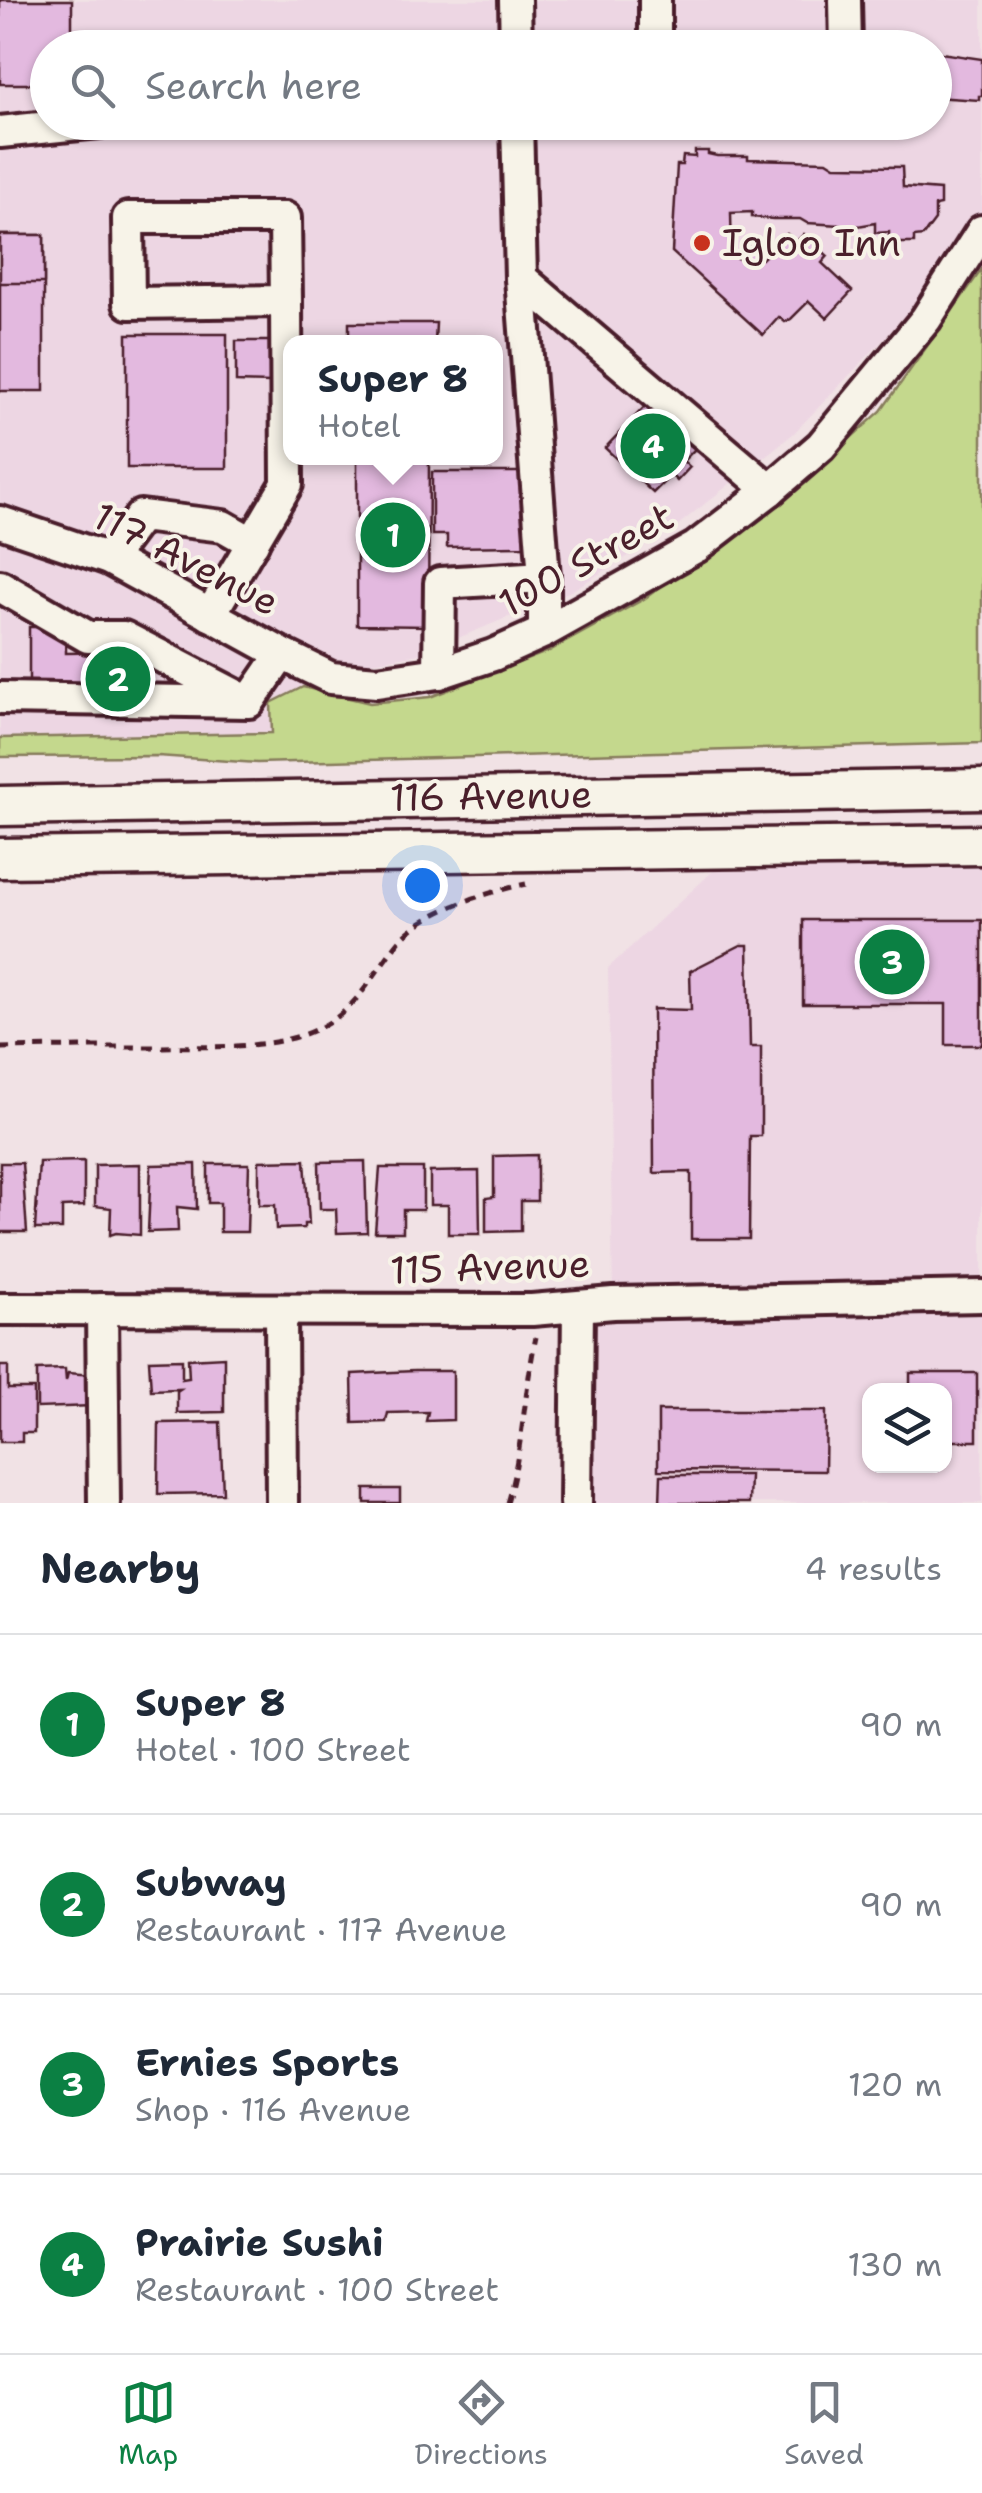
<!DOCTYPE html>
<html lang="en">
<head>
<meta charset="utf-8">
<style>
  :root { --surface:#fff; --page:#f6f6f7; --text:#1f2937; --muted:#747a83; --line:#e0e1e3; --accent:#0b8043 }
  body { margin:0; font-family:"Shantell Sans",sans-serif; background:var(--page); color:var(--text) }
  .controls { position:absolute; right:30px; bottom:30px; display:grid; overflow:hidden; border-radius:20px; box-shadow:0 2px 8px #0004 }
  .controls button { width:90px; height:90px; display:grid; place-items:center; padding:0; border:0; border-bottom:2px solid var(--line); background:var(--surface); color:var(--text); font:50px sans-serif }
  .you { position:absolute; left:422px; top:885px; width:35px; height:35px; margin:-25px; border:8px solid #fff; border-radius:50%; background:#1a73e8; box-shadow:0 0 0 15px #1a73e833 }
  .badge { display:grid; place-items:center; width:65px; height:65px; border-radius:50%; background:var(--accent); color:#fff; font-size:32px; font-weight:700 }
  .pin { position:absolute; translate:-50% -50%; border:5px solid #fff; box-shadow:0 2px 10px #0006 }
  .popup { position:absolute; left:283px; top:335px; width:220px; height:130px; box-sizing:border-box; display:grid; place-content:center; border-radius:20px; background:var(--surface); filter:drop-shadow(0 2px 8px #0005); font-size:32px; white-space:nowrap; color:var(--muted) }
  .popup b { font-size:38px; color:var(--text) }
  .popup::after { content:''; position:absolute; left:50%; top:100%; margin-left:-20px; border:20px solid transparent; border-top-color:var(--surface) }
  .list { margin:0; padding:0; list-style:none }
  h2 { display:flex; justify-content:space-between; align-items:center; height:130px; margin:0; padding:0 40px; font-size:42px }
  h2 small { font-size:32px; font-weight:400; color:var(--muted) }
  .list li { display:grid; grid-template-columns:65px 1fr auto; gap:30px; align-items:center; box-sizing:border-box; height:180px; padding:0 40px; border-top:2px solid var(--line) }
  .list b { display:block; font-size:38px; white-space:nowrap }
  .list p { margin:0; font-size:32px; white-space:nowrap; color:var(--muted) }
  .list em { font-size:32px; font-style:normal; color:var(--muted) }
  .icon { flex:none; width:55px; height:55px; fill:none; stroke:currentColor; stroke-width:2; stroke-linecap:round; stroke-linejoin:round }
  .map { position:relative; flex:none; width:982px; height:1503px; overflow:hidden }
  .search { position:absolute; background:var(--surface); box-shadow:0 2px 8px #0004; left:30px; right:30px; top:30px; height:110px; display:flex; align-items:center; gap:25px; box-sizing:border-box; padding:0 35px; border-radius:55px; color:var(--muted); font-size:38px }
  .sheet { height:850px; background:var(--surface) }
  nav { display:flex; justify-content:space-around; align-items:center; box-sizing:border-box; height:140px; border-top:2px solid var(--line); background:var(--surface); font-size:28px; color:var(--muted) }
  nav a { display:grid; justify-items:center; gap:5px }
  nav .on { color:var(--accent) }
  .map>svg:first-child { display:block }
  .built { fill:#edd6e3; fill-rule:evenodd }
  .green { fill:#c4d88d; stroke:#877c5c; stroke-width:2.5 }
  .building { fill:#e3b9df; stroke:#4a1f2b; stroke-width:2.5 }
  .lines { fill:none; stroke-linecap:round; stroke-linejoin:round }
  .minor-casing { stroke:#4a1f2b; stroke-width:38 }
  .major-casing { stroke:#4a1f2b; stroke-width:45 }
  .path { stroke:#4a1f2b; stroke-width:5; stroke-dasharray:10 8; stroke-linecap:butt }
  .minor { stroke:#f7f3e8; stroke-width:30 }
  .major { stroke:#f7f3e8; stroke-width:38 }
  .poi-dot { fill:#c8321e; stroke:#f7f3e8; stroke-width:4 }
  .labels { text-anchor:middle; stroke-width:8; stroke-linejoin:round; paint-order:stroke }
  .poi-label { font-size:38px; fill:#4a1f2b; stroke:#f7f3e8; text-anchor:start }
  .street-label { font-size:38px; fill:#4a1f2b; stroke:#f7f3e8 }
</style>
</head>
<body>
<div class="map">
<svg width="982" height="1503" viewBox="0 0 982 1503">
  <rect width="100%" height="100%" fill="#f1e2e5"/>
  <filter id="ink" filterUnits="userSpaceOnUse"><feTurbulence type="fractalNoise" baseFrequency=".01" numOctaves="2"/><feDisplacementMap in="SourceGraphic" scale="20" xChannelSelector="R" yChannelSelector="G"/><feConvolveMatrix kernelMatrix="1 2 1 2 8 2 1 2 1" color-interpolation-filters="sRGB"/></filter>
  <g filter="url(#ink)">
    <g class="built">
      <path d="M0,0H982V231L974,245L793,434L673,529L571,591L420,654L371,662L287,735L0,750ZM48,48H934V122H48ZM290,342H496V458H290Z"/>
      <path d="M982,845V1503H576L578,1308L613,1302L608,968L738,848ZM870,1390H944V1466H870Z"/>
    </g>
    <path class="green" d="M982,269V743L257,763L158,756L0,757V738L272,733L271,703L303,687L370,703L430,697L549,651L644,599L786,496L881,411Z"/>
    <g class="building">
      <path d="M0,0H72V48H48V84H0Z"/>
      <path d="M934,52L982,59V96H979V100L934,97Z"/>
      <path d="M695,151H708V154L717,156H748V159L827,161L835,166L902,167L903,187L940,190V205L935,206V220L923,236L914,237V243H889V232L875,233V223L858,226L807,223L800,219H773L752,217V212L731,213L732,256L739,259L750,247L762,259L787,234L796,242L804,234L828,256L822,263L852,291L827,318L809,301L791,319L785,322L779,317L763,335L672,252L677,165H682L683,156L695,157Z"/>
      <rect x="0" y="235" width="44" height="156"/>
      <rect x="0" y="235" width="44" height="48"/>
      <path d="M349,323H436L435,342H349Z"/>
      <rect x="127" y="334" width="100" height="134"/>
      <path d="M236,341H272L271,383L236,382Z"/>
      <path d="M653,398L701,443L683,461L690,467L677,481L671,475L653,493L605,448Z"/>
      <path d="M357,458H429L428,626L357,625Z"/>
      <path d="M432,472H523L524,546L447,547V535H432Z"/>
      <path d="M29,627H53L66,632V653L129,652L128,689H29Z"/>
      <path d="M803,920H982V1045H946V1004H803Z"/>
      <path d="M741,945H748L750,1047H761V1136H750L749,1239H691V1172L654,1173L653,1009L691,1010L690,971Z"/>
      <path d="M537,1155V1201H521V1231L486,1232V1198L494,1197V1156Z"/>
      <path d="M305,1160L309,1224H304V1228L276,1229L275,1205H259V1161Z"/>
      <path d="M84,1161V1206L62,1207V1229H35L39,1162Z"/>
      <path d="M365,1161L367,1232L337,1233L336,1209H320L319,1162Z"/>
      <path d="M0,1163H22L27,1232H0Z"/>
      <path d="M140,1164V1235L116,1233L110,1235L111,1208L95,1206V1165Z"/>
      <path d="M196,1164L197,1209L177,1207L178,1231L148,1232L151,1165Z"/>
      <path d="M208,1164H249L247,1232H220V1203H208Z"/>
      <path d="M380,1168H423V1210H403V1232H375Z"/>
      <path d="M479,1171L480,1234H448V1205H430V1172Z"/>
      <path d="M224,1357V1412L177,1413V1391L180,1389L151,1390L149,1360L182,1359V1379L189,1378L188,1359Z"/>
      <path d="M0,1366H8V1389H34V1433H22V1442H0Z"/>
      <path d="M65,1369L66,1381L68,1373L93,1375V1406L37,1408V1370Z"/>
      <path d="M414,1371H453V1420L426,1421L428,1412L388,1413L386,1422L353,1423L352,1374Z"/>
      <path d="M910,1373H977V1441H944V1390H910Z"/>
      <path d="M658,1411H826L825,1471L658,1470Z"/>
      <path d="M220,1422L223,1493L158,1494L159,1423Z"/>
      <path d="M661,1475H750L749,1503H660Z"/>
      <rect x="365" y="1489" width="35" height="14"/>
    </g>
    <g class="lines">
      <g class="minor-casing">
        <g id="minor">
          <path d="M515,0L516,48"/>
          <path d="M655,0V48"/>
          <path d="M845,0L846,48"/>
          <path d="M517,122L521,278L544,577V632"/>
          <path d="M0,132L99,122"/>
          <path d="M521,278L770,490"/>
          <path d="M0,522L109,559L282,654L331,678L377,682L439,673L493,655L544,632L696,547L770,490L821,446L926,319L982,231"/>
          <path d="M109,559L141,516L223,526L253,543"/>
          <path d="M0,586L88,637H124L241,698"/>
          <path d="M210,615L287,484L286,301L129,303L128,218H285L286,301"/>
          <path d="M439,673L440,583L544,577"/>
          <path d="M0,698L249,702L282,654"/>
          <path d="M0,1309L532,1310L613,1303L982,1296"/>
          <path d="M102,1309L104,1503"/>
          <path d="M281,1310L282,1503"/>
          <path d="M576,1503L578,1308"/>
        </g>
      </g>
      <g class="major-casing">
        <g id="major">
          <path d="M0,806L982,789"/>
          <path d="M0,858L982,845"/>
        </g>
      </g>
      <g class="path">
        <path d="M0,1048C54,1047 107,1047 161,1047C212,1046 272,1051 319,1028C359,1009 374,971 401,939C427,910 488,892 526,884"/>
        <path d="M507,1503C523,1449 524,1392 536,1337"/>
      </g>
      <use href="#minor" class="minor"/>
      <use href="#major" class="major"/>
    </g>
  </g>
  <circle class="poi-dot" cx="702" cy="243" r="10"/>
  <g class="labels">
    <g class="poi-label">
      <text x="722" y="256">Igloo Inn</text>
    </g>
    <g class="street-label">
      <text transform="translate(186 559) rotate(27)" y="13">117 Avenue</text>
      <text transform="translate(586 560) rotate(-29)" y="13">100 Street</text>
      <text transform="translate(491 796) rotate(-1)" y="13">116 Avenue</text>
      <text transform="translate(490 1267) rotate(-2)" y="13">115 Avenue</text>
    </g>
  </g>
</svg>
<div class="controls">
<button><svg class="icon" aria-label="layers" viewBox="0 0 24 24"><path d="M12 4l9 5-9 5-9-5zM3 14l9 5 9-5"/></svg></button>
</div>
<div class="you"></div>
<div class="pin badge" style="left:393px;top:535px">1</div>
<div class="popup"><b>Super 8</b>Hotel</div>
<div class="pin badge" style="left:118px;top:679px">2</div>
<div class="pin badge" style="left:892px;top:962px">3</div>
<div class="pin badge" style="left:653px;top:446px">4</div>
<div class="search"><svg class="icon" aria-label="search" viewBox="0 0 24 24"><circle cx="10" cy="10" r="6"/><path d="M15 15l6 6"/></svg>Search here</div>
</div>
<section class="sheet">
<h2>Nearby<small>4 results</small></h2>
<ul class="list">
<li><span class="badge">1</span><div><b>Super 8</b><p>Hotel · 100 Street</p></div><em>90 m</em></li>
<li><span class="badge">2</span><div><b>Subway</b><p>Restaurant · 117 Avenue</p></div><em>90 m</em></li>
<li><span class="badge">3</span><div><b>Ernies Sports</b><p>Shop · 116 Avenue</p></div><em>120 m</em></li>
<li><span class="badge">4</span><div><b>Prairie Sushi</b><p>Restaurant · 100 Street</p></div><em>130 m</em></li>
</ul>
</section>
<nav>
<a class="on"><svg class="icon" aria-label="map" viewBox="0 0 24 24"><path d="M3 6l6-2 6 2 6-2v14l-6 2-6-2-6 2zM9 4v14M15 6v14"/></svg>Map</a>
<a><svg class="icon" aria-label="directions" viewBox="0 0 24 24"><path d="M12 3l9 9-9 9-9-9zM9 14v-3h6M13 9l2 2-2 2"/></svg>Directions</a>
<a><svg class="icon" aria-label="saved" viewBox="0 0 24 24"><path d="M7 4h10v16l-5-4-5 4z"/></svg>Saved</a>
</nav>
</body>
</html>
